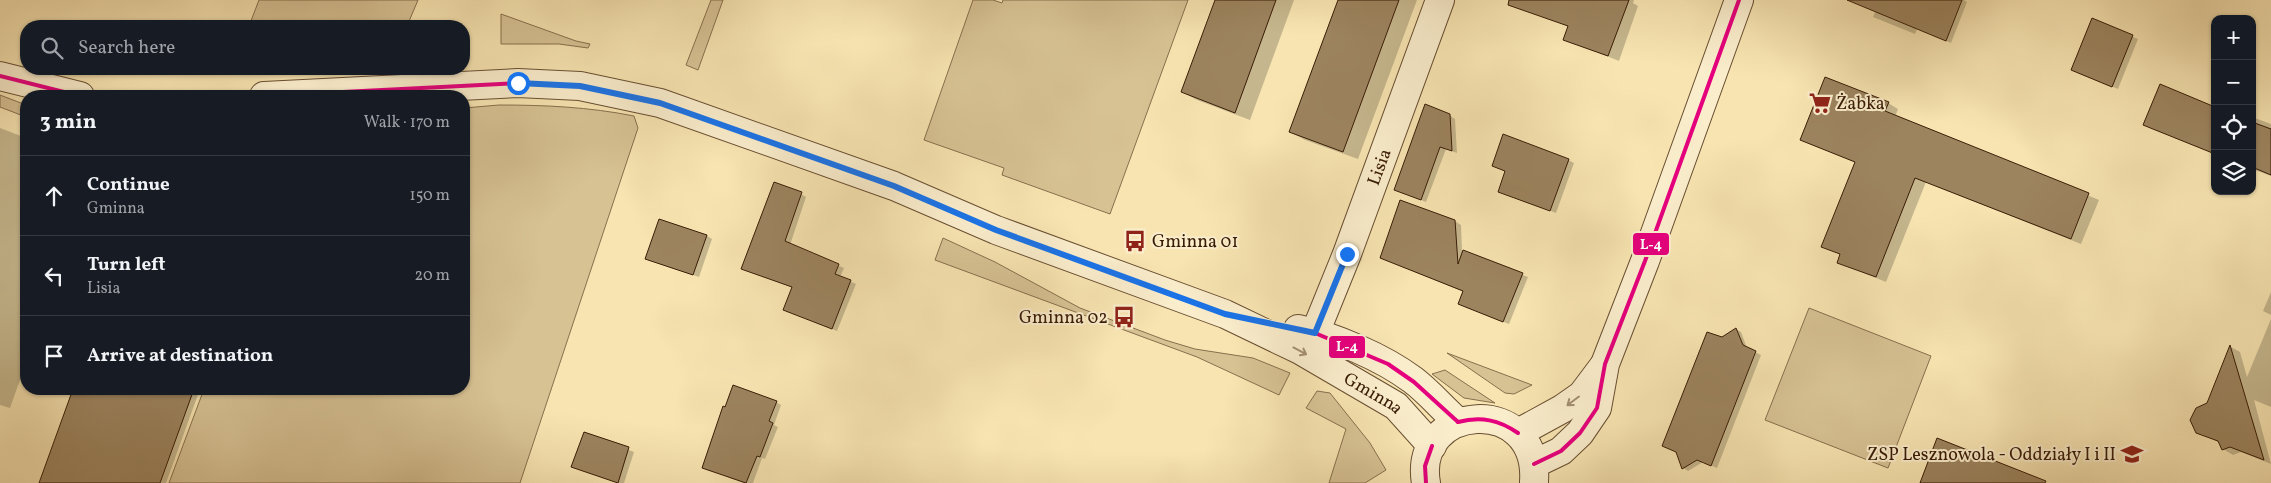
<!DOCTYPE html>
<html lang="en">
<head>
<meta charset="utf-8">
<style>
  :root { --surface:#171b24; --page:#20242c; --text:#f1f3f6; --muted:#9ea1a6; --line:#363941 }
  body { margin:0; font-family:Vollkorn,serif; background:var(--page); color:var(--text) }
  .controls { position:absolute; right:15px; top:15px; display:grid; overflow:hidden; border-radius:10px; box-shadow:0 1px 4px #0004 }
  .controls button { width:45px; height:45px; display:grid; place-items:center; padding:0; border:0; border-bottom:1px solid var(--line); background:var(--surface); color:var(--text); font:25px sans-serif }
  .stop { position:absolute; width:15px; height:15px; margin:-11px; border:4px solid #1a73e8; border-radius:50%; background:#fff }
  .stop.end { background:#1a73e8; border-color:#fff; box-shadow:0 1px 5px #0008 }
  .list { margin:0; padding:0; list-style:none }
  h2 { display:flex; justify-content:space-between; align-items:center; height:65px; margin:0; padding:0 20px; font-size:21px }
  h2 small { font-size:16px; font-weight:400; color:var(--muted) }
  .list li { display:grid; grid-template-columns:32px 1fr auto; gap:15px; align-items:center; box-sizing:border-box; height:80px; padding:0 20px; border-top:1px solid var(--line) }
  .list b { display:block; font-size:19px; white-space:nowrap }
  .list p { margin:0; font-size:16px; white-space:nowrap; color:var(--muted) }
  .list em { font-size:16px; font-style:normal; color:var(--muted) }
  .icon { flex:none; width:28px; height:28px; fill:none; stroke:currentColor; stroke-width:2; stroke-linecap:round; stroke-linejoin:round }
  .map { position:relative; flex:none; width:2271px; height:483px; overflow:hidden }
  .search { position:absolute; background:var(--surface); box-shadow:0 1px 4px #0004; left:20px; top:20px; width:450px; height:55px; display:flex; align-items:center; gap:12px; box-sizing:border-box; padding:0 18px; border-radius:20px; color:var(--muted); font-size:19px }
  .panel { position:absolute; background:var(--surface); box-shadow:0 1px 4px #0004; left:20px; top:90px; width:450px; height:305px; border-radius:20px }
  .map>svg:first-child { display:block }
  .green { fill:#d7c294; stroke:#886f4d }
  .shadow { fill:#0003 }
  .building { fill:#9c845f; stroke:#391c06 }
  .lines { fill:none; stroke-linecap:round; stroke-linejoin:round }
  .street-casing { stroke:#684e31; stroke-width:30 }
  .street { stroke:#faedcc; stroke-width:28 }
  .bus-1-casing { stroke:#faedcc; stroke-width:8 }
  .bus-1 { stroke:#e5007d; stroke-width:4 }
  .oneway { stroke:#a38f73 }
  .route { stroke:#1a73e8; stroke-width:6 }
  .labels { text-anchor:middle; stroke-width:4; stroke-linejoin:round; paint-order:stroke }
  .poi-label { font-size:18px; fill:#391c06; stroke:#faedcc; text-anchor:start }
  .street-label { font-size:18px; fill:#391c06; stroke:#faedcc }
  .line-badge { stroke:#faedcc; stroke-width:2 }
  .badge-label { font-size:14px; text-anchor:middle; font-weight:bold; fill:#fff }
</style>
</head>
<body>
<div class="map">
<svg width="2271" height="483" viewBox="0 0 2271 483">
  <rect width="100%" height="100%" fill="#f7e4b1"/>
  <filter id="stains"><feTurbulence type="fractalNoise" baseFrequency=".004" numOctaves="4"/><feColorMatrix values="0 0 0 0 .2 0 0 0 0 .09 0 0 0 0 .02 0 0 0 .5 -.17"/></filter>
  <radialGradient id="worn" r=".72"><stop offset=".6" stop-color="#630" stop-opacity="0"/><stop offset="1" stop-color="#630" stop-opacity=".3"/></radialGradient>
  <g class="green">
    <path d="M259,0H418L407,26H249Z"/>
    <path d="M711,0H723L698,70L686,65Z"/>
    <path d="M973,0H993L1002,3L1003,0H1188L1110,214L1002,175L1004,168L924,140Z"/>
    <path d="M501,14L576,41L590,44L588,48L559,44H501Z"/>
    <path d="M0,95L26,105V117L0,107Z"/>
    <path d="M499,105C545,105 589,107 634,116L638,128L520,483H169L204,389H464V108Z"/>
    <path d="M943,238L995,262L1080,308L1165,340L1195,349L1253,358L1290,373L1279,395L1197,357L935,260Z"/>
    <path d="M1809,308L1931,356L1888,468L1765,420Z"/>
    <path d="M1447,353L1532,385L1514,394L1505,393Z"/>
    <path d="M1445,370L1495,403L1464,398L1432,374Z"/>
    <path d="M1317,391L1330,393L1370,443L1386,470L1365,483H1329L1346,429L1306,408Z"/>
  </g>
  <g class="shadow">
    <path d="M1216,0H1294L1250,120L1197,100L1182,92Z"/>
    <path d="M1339,0H1417L1358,159L1305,140L1290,132Z"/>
    <path d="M1560,0H1634L1633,3L1638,6L1619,61L1564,39L1569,27L1553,19Z"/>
    <path d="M1880,0H1964L1967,2L1951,43L1917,29L1915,34L1873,17Z"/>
    <path d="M2093,20L2138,39L2118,89L2078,73Z"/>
    <path d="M1888,103L1898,109L1895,117L2099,200L2081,244L1926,182L1886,282L1839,263L1841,255L1822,246L1856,163L1802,140Z"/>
    <path d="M1449,115L1455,119L1457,153L1446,149L1426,202L1395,190Z"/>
    <path d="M2252,117L2271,124V176L2252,169Z"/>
    <path d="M0,128L26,138V363L10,408L0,405Z"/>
    <path d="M1568,160L1574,163L1556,213L1505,194L1506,172L1493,166Z"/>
    <path d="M801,194L806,197L790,245L844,268L840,277L856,284L837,331L784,310L793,288L743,269Z"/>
    <path d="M1455,221L1461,225L1462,251L1528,277L1509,324L1465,307L1464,292L1381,258Z"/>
    <path d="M707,236L712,239L699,277L647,259Z"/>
    <path d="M2271,292V315L2263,311Z"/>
    <path d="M2271,319V407L2254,400L2271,464L2241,452L2233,455L2223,449L2220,443L2197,432L2231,347L2240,352L2247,377Z"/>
    <path d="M1736,329L1741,332L1747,348L1761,355L1717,468L1703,462L1688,471L1683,468L1722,338Z"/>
    <path d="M74,389H200L166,483H41Z"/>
    <path d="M776,402L781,405L774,425L778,427L765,459L762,458L753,483H743L709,470Z"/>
    <path d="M584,434L634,452L624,483H617L573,467Z"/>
  </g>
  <g class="building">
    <path d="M1215,0H1276L1235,113L1181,92Z"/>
    <path d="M1338,0H1399L1343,152L1289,132Z"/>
    <path d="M1509,0H1629L1608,56L1563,40L1568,26L1508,5Z"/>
    <path d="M1847,0H1962L1946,41Z"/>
    <path d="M2092,18L2133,35L2112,87L2071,70Z"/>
    <path d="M1825,77L1889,102L1885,111L2089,193L2071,239L1915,178L1876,277L1837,263L1840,254L1821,247L1855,162L1800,140Z"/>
    <path d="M2160,84L2215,107V154L2143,125Z"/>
    <path d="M1425,104L1450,114L1452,151L1440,147L1421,200L1394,190Z"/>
    <path d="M2252,122L2271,129V175L2252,167Z"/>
    <path d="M1503,134L1569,159L1550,211L1498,192L1505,171L1492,166Z"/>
    <path d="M774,182L802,192L785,241L839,264L835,274L851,280L832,329L783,310L792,287L741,269Z"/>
    <path d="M1400,200L1455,220L1458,264L1463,250L1523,273L1503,322L1458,304L1463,291L1380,258Z"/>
    <path d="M659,219L707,235L693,275L645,259Z"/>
    <path d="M1736,328L1743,345L1756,351L1711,466L1697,460L1682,469L1676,452L1662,446L1707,332L1722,337Z"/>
    <path d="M2230,345L2264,460L2230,447L2222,450L2218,441L2196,433L2190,420L2196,408L2207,403Z"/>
    <path d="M733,385L777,401L769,421L773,423L760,457L757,456L746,483L702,468L723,406L725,407Z"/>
    <path d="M73,389H194L160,483H39Z"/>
    <path d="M584,432L629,447L618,483L571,467Z"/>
    <path d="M1937,438L2046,481L2045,483H1920Z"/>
  </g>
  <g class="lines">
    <g class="street-casing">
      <g id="street">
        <path d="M0,76L80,96"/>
        <path id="s1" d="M264,96L518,83L580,86L660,103L894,186L996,230L1225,314L1300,350L1396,406L1432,446"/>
        <path d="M1298,329C1335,337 1382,357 1413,380C1429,392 1443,409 1458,422"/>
        <path id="s2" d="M1315,333L1347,254L1440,0"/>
        <path d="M1518,433L1562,409L1582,395L1603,367"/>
        <path d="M1534,464L1561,451L1580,433L1597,408L1605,364L1645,261L1739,0"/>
        <path d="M1426,483C1412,403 1540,393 1534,482"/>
      </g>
    </g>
    <use href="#street" class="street"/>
    <g class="bus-1-casing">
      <g id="bus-1">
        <path d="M0,76L80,96"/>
        <path d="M264,96L518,83L580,86L660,103L894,186L996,230L1225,314L1315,333L1388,364L1414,382L1458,422"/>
        <path d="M1458,422C1481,416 1499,420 1518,433"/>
        <path d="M1534,464L1561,451L1580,433L1597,408L1605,364L1645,261L1739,0"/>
        <path d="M1426,483L1425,466L1432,446"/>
      </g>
    </g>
    <use href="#bus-1" class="bus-1"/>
  </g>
  <defs><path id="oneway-shaft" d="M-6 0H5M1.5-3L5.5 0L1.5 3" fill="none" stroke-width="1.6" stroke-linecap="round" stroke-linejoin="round" transform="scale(1.25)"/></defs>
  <g class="oneway">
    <use href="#oneway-shaft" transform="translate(1300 351) rotate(28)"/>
    <use href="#oneway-shaft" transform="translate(1573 401) rotate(143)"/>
  </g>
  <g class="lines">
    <path class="route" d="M518,83L580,86L660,103L894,186L996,230L1225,314L1315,333L1347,254"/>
  </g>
  <defs>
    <g id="supermarket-bare" transform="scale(1.725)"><path d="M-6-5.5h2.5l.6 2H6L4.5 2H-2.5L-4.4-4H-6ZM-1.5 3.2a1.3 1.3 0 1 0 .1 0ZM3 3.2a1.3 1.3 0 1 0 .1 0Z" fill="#8f2418" stroke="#faedcc" stroke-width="2.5" paint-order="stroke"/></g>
    <g id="bus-bare" transform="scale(1.725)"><path d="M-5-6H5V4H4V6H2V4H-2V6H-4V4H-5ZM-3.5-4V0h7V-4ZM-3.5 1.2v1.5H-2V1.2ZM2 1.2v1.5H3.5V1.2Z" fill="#8f2418" stroke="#faedcc" stroke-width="2.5" paint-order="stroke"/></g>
    <g id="school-bare" transform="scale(1.725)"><path d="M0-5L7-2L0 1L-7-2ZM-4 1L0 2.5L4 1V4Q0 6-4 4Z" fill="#8f2418" stroke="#faedcc" stroke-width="2.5" paint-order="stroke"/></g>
  </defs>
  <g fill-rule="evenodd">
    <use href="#supermarket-bare" x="1820" y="103"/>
    <use href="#bus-bare" x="1135" y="241"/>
    <use href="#bus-bare" x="1124" y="317"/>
    <use href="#school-bare" x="2132" y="454"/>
  </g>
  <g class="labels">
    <g class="poi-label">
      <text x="1836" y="109">Żabka</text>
      <text x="1152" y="247">Gminna 01</text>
      <text x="1108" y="323" text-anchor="end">Gminna 02</text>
      <text x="2116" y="460" text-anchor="end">ZSP Lesznowola - Oddziały I i II</text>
    </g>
    <g class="street-label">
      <text dy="6" stroke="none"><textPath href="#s2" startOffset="178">Lisia</textPath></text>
      <text dy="6" stroke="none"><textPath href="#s1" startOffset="1170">Gminna</textPath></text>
    </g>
  </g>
  <g class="line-badge">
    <rect x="1632" y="232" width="38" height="24" rx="5" fill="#e5007d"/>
    <rect x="1328" y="335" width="38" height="24" rx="5" fill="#e5007d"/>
  </g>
  <g class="badge-label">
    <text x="1651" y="249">L-4</text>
    <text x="1347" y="351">L-4</text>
  </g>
  <rect width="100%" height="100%" filter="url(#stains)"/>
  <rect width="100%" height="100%" fill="url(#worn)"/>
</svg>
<div class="controls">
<button>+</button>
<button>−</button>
<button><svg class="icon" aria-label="locate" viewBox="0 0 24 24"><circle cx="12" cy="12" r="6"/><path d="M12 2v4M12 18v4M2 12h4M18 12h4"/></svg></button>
<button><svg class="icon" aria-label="layers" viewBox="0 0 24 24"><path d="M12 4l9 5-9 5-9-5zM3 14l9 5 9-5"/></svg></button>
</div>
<div class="stop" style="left:518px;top:83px"></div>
<div class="stop end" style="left:1347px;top:254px"></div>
<div class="search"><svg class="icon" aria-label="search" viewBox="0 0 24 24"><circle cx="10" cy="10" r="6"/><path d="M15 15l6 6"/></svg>Search here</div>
<section class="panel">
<h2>3 min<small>Walk · 170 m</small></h2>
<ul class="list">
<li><svg class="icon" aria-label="ahead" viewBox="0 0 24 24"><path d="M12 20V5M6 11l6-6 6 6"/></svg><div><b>Continue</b><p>Gminna</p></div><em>150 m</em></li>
<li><svg class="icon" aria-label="left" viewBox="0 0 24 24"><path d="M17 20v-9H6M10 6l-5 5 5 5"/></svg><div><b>Turn left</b><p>Lisia</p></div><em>20 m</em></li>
<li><svg class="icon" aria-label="arrive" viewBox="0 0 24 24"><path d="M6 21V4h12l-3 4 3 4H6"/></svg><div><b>Arrive at destination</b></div></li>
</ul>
</section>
</div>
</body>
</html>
